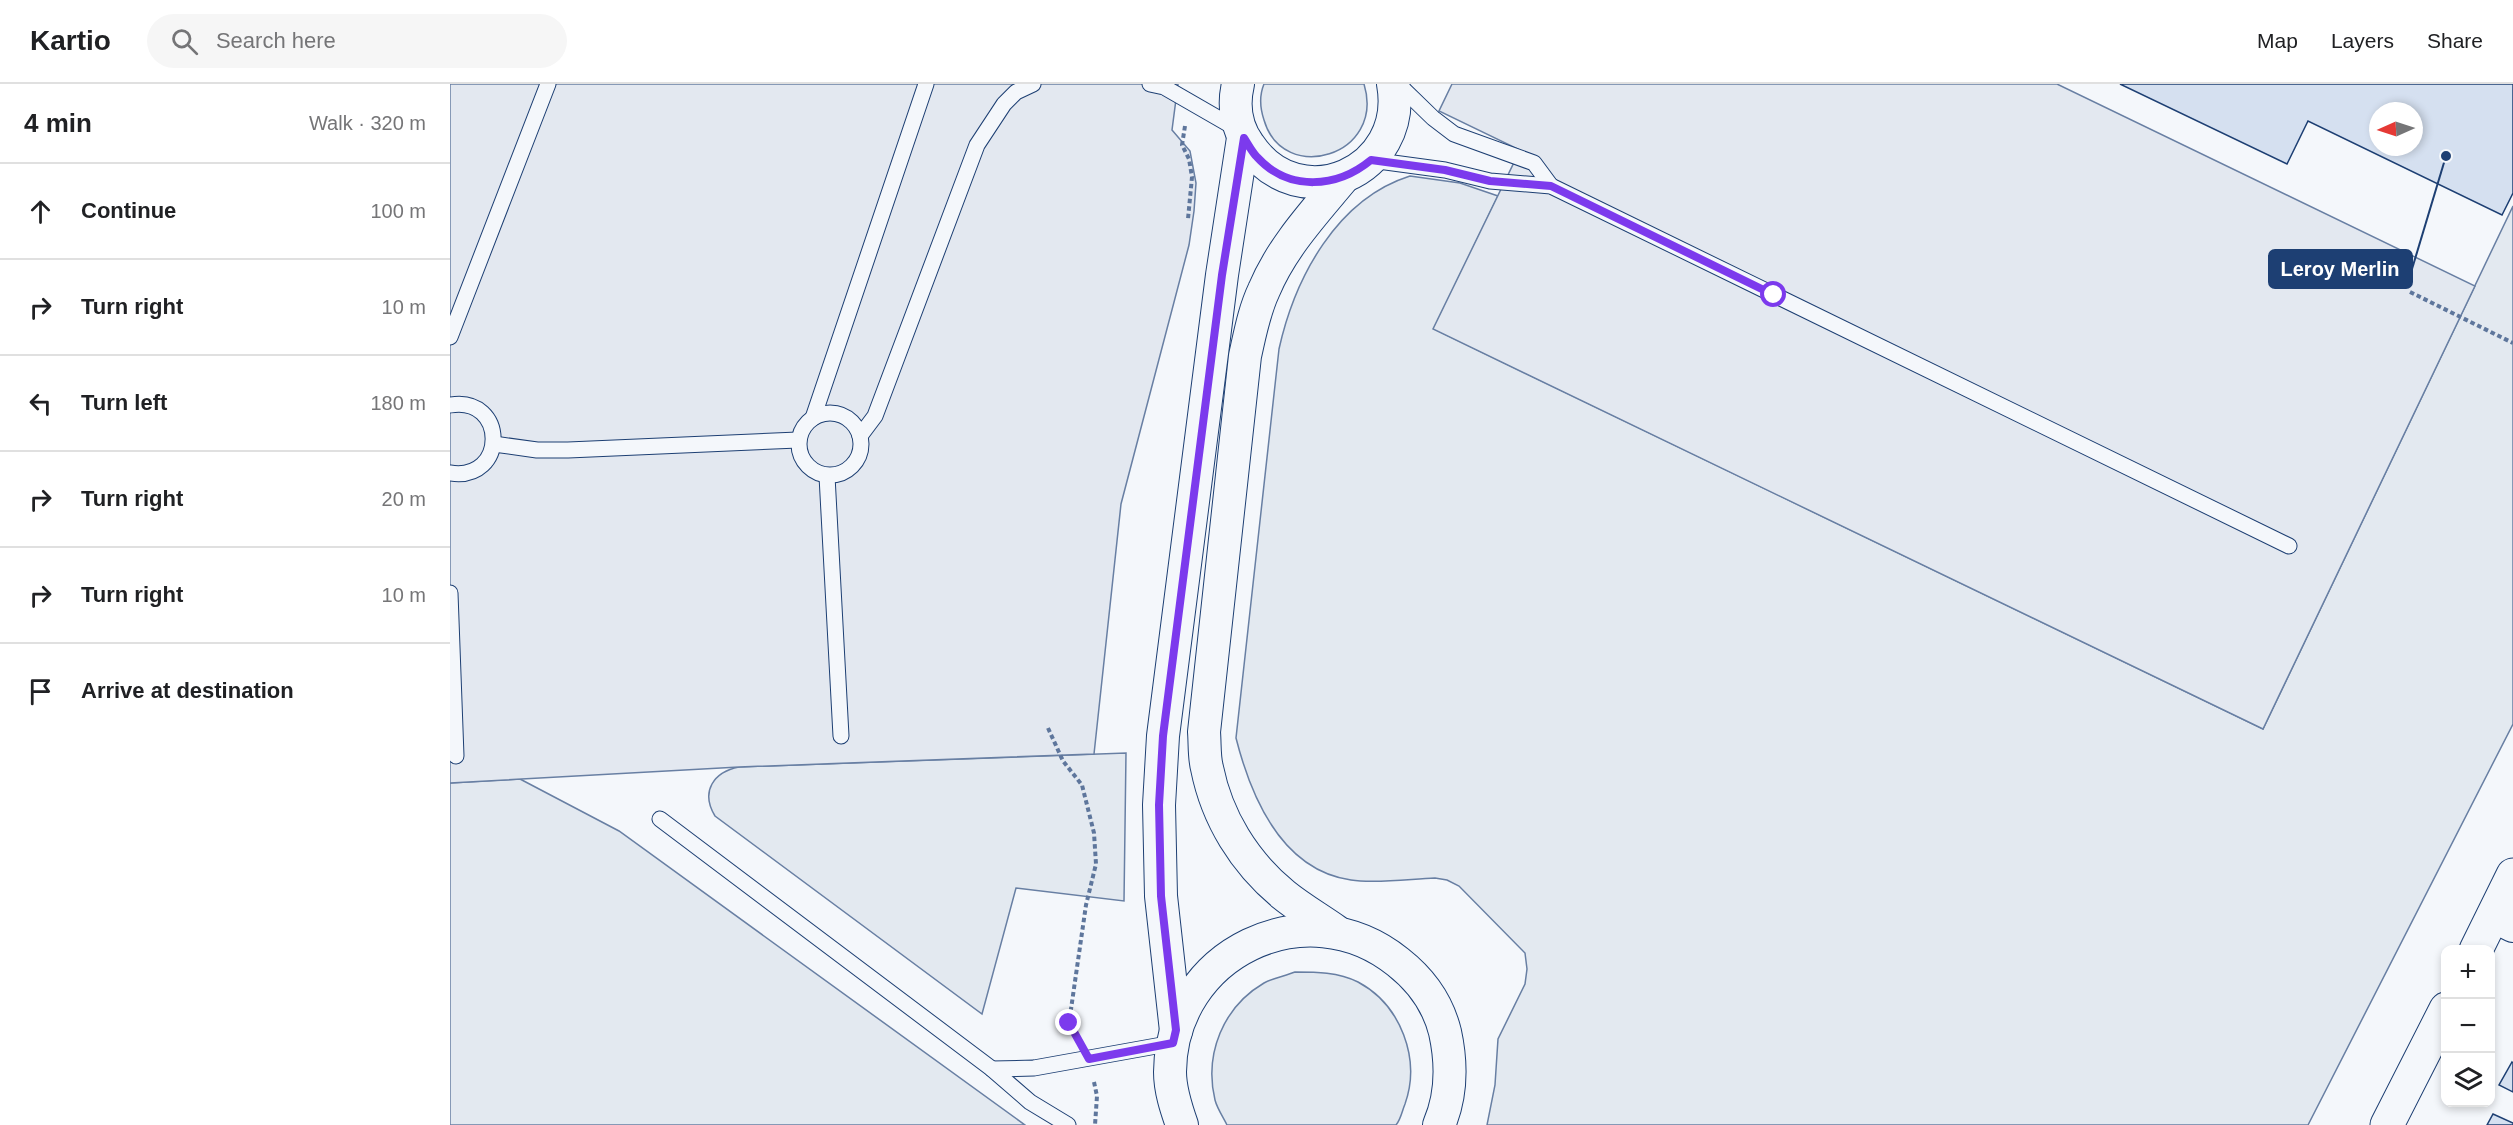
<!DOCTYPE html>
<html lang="en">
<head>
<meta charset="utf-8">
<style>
  :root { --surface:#fff; --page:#f6f6f6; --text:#202124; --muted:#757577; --line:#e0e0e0 }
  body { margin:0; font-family:Arial,sans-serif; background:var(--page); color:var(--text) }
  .controls { position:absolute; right:18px; bottom:18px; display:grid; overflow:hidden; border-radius:12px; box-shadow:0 3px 9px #0003 }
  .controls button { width:54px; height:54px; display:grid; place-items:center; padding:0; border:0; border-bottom:2px solid var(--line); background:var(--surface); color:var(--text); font:30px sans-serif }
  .compass { position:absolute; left:1919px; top:18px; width:54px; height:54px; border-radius:50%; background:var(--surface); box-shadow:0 3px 9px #0003; rotate:267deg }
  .stop { position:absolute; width:18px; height:18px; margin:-14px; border:4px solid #7c3aed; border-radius:50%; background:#fff }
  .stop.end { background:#7c3aed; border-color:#fff; box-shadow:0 2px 6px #0008 }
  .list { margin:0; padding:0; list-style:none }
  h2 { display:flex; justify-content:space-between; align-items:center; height:78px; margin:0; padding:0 24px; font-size:26px }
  h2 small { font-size:20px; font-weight:400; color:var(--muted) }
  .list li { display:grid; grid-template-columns:39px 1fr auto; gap:18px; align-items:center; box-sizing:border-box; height:96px; padding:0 24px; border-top:2px solid var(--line) }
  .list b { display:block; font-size:22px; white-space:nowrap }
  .list em { font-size:20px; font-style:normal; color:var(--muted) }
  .icon { flex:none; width:33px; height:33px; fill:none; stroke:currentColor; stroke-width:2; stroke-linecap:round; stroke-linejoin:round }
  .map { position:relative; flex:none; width:2063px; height:1041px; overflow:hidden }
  header { display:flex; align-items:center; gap:36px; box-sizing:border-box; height:84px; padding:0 30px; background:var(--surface); border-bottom:2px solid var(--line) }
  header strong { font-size:28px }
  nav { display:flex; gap:33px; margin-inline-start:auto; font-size:21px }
  .search { width:420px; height:54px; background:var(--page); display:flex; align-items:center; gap:15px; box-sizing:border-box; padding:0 21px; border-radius:33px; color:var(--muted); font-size:22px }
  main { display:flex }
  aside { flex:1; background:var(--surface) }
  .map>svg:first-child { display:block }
  .green { fill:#e3e9f0; stroke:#687fa3; stroke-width:1.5 }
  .parking { fill:#e3e8f0; stroke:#687fa3; stroke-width:1.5 }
  .building { fill:#d5e0f0; stroke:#1d3f73; stroke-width:1.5; fill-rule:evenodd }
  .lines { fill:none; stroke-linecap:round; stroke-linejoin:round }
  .service-casing { stroke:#1d3f73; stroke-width:17 }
  .minor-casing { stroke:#1d3f73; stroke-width:34 }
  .primary-casing { stroke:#1d3f73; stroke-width:35 }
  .path { stroke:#5e769c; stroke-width:4; stroke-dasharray:4.5 3; stroke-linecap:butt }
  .service { stroke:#f4f7fb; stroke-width:15 }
  .minor { stroke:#f4f7fb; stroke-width:32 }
  .primary { stroke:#f4f7fb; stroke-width:33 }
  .route { stroke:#7c3aed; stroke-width:8 }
  .leader { fill:none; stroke:#1d3f73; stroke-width:2 }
  .callout-dot { fill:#1d3f73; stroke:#f4f7fb; stroke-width:2 }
  .callout { fill:#1d3f73; stroke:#1d3f73; stroke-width:2 }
  .callout-label { font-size:20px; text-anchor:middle; font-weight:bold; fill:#fff }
</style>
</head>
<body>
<header>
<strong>Kartio</strong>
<div class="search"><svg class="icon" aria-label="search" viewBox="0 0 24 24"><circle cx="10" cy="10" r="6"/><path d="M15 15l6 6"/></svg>Search here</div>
<nav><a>Map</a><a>Layers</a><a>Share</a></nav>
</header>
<main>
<aside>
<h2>4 min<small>Walk · 320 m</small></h2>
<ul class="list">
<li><svg class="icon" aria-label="ahead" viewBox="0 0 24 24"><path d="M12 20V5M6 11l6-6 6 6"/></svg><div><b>Continue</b></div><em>100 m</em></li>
<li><svg class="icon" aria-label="right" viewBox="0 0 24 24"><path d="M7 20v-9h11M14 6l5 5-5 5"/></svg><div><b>Turn right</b></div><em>10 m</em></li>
<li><svg class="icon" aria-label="left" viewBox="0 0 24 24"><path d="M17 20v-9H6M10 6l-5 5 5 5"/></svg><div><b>Turn left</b></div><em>180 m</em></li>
<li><svg class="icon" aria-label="right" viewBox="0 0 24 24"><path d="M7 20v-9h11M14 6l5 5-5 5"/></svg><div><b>Turn right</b></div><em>20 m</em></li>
<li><svg class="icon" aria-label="right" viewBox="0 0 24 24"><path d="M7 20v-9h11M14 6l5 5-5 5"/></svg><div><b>Turn right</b></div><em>10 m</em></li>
<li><svg class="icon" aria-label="arrive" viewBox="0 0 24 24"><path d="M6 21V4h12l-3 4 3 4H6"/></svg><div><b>Arrive at destination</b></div></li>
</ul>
</aside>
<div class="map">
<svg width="2063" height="1041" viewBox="0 0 2063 1041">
  <rect width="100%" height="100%" fill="#f4f7fb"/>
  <g class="green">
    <path d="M814,0H914C936,72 833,102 814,36C810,24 809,12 814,0Z"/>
    <path d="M960,92L1010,99L1048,112L984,245L1813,645L2063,122V640L1858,1041H1037L1045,1001L1048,955L1075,900L1077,885L1075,869L1009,802L997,796L985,794C960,795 925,800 901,796C832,786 801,713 786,654L829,265C845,193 887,115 960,92Z"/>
    <path d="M676,669L674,817L566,804L532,930L265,732C250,707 264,688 289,683Z"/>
    <path d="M70,695L169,747L575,1041H0V699Z"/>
    <path d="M845,888C866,888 888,888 908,898C951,921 971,975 955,1020C952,1027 951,1035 946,1041H777C773,1033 767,1024 765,1016C754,970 773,923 814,899C823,894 835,892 845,888Z"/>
  </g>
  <g class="parking">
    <path d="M0,0H728L722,46L740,67L746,99L744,127L739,161L671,420L644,670L289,683L0,699Z"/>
    <path d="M1002,0H1607L2025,202L1813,645L983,245L1070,66L989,27Z"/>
  </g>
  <g class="building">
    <path d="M1670,0H2063V109L2052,131L1858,37L1837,80ZM1928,27H1964V63H1928Z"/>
    <path d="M2062,978L2063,979V1008L2049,1001Z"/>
    <path d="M2043,1030L2063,1039V1041H2037Z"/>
  </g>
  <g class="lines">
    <g class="service-casing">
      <g id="service">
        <path d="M700,0L714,3L787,45"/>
        <path d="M948,0L983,34L1004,50L1084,79L1101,102"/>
        <path d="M921,76L995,86L1040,97L1101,102L1839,462"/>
        <path d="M0,253L98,0"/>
        <path d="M0,321C57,311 58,398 0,389"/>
        <circle cx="380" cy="360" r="31"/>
        <path d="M363,334L476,0"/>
        <path d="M410,352L425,332L527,61L554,20L566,8L583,0"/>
        <path d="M44,360L87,366H118L348,356"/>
        <path d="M377,392L391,652"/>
        <path d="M0,509L6,672"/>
        <path d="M210,735L542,985L580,1018L618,1041"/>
        <path d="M542,985L584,984L723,959"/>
      </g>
    </g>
    <g class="minor-casing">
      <g id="minor">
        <path d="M788,0C783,21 786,43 799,61C849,136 959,88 943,0"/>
        <path d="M2043,832L2063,842"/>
        <path d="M886,847C869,835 850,824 834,811C794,778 767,734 757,684C754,673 755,660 754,648L795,272C800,250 804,227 814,206C832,163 864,129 893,94"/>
        <path d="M726,947L711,812L709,721L713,652L772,191L793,54"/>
        <path d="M732,1041C726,1024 720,1006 720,988C721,869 856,804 948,878C971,896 988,920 995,948C1002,980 1002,1011 989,1041"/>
      </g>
    </g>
    <g class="primary-casing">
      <g id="primary">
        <path d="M2026,866L2063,791"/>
        <path d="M1937,1041L1996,925"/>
      </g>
    </g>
    <g class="path">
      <path d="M735,42L732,61L739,75L742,93L738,135"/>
      <path d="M1960,208L2063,259"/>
      <path d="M598,644L613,677L632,701L644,749L646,780L636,821L619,939L626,952"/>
      <path d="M644,998L647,1012L645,1041"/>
    </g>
    <use href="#service" class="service"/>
    <use href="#minor" class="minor"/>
    <use href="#primary" class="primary"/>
  </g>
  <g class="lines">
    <path class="route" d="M619,939L639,975L723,959L726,946L711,812L709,721L713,652L772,191L794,54C798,60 802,68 807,73C839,108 887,104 921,76L995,86L1040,97L1101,102L1324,211"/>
  </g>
  <path class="leader" d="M1996 72L1962 185"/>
  <circle class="callout-dot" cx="1996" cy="72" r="6"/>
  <rect class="callout" x="1819" y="166" width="143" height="38" rx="6"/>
  <g class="callout-label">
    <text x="1890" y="192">Leroy Merlin</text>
  </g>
</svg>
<div class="controls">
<button>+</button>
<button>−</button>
<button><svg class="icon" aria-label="layers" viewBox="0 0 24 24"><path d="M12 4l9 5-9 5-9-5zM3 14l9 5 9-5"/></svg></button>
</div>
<svg class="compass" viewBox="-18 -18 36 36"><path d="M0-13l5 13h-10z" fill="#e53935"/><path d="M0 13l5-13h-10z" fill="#757577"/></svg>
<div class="stop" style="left:1324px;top:211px"></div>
<div class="stop end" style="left:619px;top:939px"></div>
</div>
</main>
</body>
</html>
